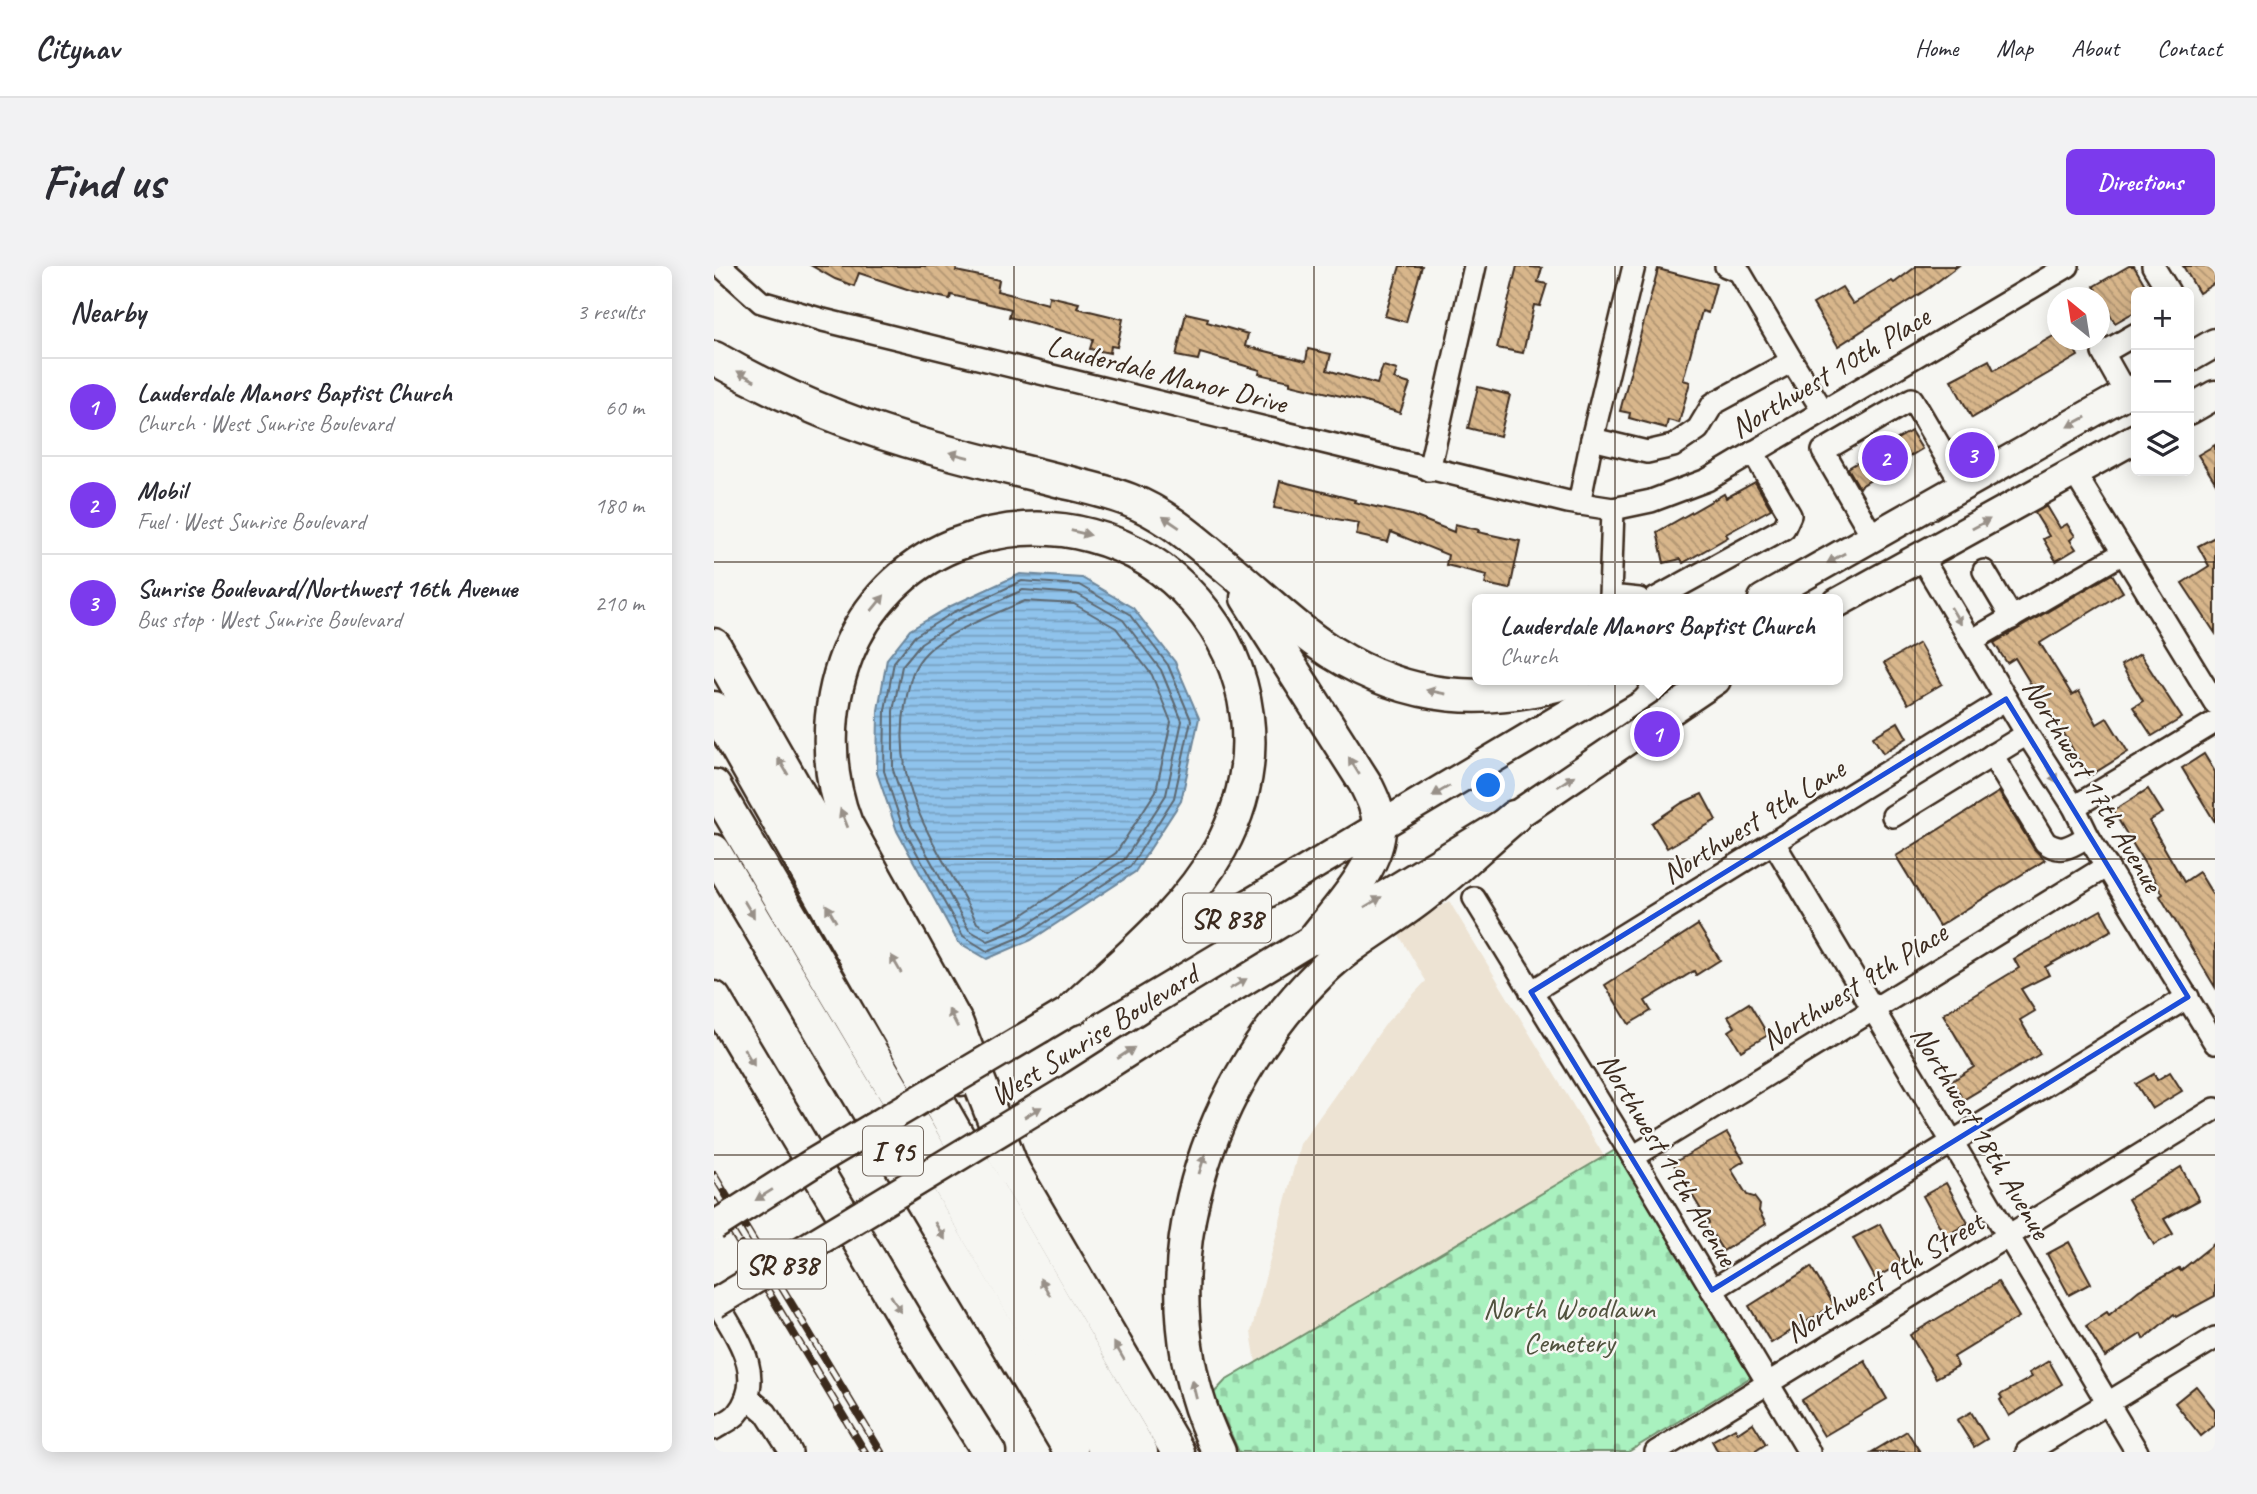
<!DOCTYPE html>
<html lang="en">
<head>
<meta charset="utf-8">
<style>
  :root { --surface:#fff; --page:#f2f2f3; --text:#2b2b33; --muted:#7c7c81; --line:#e1e1e2; --accent:#7c3aed }
  body { margin:0; font-family:Caveat,sans-serif; background:var(--page); color:var(--text) }
  .controls { position:absolute; right:21px; top:21px; display:grid; overflow:hidden; border-radius:10px; box-shadow:0 4px 18px #0003 }
  .controls button { width:63px; height:63px; display:grid; place-items:center; padding:0; border:0; border-bottom:2px solid var(--line); background:var(--surface); color:var(--text); font:35px sans-serif }
  .compass { position:absolute; left:1333px; top:21px; width:63px; height:63px; border-radius:50%; background:var(--surface); box-shadow:0 4px 18px #0003; rotate:330deg }
  .you { position:absolute; left:775px; top:520px; width:24px; height:24px; margin:-18px; border:5px solid #fff; border-radius:50%; background:#1a73e8; box-shadow:0 0 0 10px #1a73e833 }
  .badge { display:grid; place-items:center; width:46px; height:46px; border-radius:50%; background:var(--accent); color:#fff; font-size:23px; font-weight:700 }
  .pin { position:absolute; translate:-50% -50%; border:4px solid #fff; box-shadow:0 2px 7px #0006 }
  .popup { position:absolute; left:758px; top:328px; width:371px; height:91px; box-sizing:border-box; display:grid; place-content:center; border-radius:10px; background:var(--surface); filter:drop-shadow(0 2px 5px #0005); font-size:23px; white-space:nowrap; color:var(--muted) }
  .popup b { font-size:26px; color:var(--text) }
  .popup::after { content:''; position:absolute; left:50%; top:100%; margin-left:-14px; border:14px solid transparent; border-top-color:var(--surface) }
  .list { margin:0; padding:0; list-style:none }
  h2 { display:flex; justify-content:space-between; align-items:center; height:91px; margin:0; padding:0 28px; font-size:30px }
  h2 small { font-size:23px; font-weight:400; color:var(--muted) }
  .list li { display:grid; grid-template-columns:46px 1fr auto; gap:21px; align-items:center; box-sizing:border-box; height:98px; padding:0 28px; border-top:2px solid var(--line) }
  .list b { display:block; font-size:26px; white-space:nowrap }
  .list p { margin:0; font-size:23px; white-space:nowrap; color:var(--muted) }
  .list em { font-size:23px; font-style:normal; color:var(--muted) }
  .icon { flex:none; width:38px; height:38px; fill:none; stroke:currentColor; stroke-width:2; stroke-linecap:round; stroke-linejoin:round }
  .map { position:relative; flex:none; width:1501px; height:1186px; overflow:hidden; border-radius:10px }
  header { display:flex; align-items:center; gap:42px; box-sizing:border-box; height:98px; padding:0 35px; background:var(--surface); border-bottom:2px solid var(--line) }
  header strong { font-size:33px }
  nav { display:flex; gap:38px; margin-inline-start:auto; font-size:24px }
  .intro { display:flex; align-items:center; justify-content:space-between; box-sizing:border-box; height:168px; padding:0 42px }
  h1 { margin:0; font-size:49px }
  .button { padding:18px 32px; border-radius:10px; background:var(--accent); color:#fff; font-size:24px; font-weight:700 }
  main { display:flex; gap:42px; padding:0 42px }
  aside { flex:1; background:var(--surface); border-radius:10px; box-shadow:0 4px 18px #0003 }
  .map>svg:first-child { display:block }
  .built { fill:#ede3d3 }
  .cemetery { fill:url(#cemetery-stones); stroke:#728e6e; stroke-width:2 }
  .water { fill:url(#water-rules); stroke:#6d869a; stroke-width:2 }
  .lines { fill:none; stroke-linecap:round; stroke-linejoin:round }
  .shore { stroke:#5d6770; stroke-width:2 }
  .building { fill:url(#building-back-hatch); stroke:#3b2a1e; stroke-width:2 }
  .minor-casing { stroke:#3b2a1e; stroke-width:26 }
  .major-casing { stroke:#3b2a1e; stroke-width:33 }
  .highway-casing { stroke:#3b2a1e; stroke-width:37 }
  .minor { stroke:#f6f6f2; stroke-width:21 }
  .major { stroke:#f6f6f2; stroke-width:28 }
  .highway { stroke:#f6f6f2; stroke-width:32 }
  .rail-casing { stroke:#3b2a1e; stroke-width:8 }
  .rail { stroke:#f6f6f2; stroke-width:5; stroke-dasharray:16; stroke-linecap:butt }
  .major-bridge-casing { stroke:#3b2a1e; stroke-width:33; stroke-linecap:butt }
  .major-bridge { stroke:#f6f6f2; stroke-width:28 }
  .oneway { fill:#989088 }
  .marked { fill:none; stroke:#1d4ed8; stroke-width:5; stroke-linejoin:round }
  .grid { fill:none; stroke:#3b2a1e; stroke-width:2; stroke-opacity:0.55 }
  .labels { text-anchor:middle; stroke-width:5; stroke-linejoin:round; paint-order:stroke }
  .shield { fill:#f6f6f2; stroke:#73675e; stroke-width:2 }
  .shield-label { font-size:28px; font-weight:bold; fill:#3b2a1e }
  .street-label { font-size:30px; fill:#3b2a1e; stroke:#f6f6f2 }
  .park-label { font-size:30px; fill:#51523e; stroke:#f6f6f2 }
</style>
</head>
<body>
<header>
<strong>Citynav</strong>
<nav><a>Home</a><a>Map</a><a>About</a><a>Contact</a></nav>
</header>
<div class="intro"><h1>Find us</h1><a class="button">Directions</a></div>
<main>
<aside>
<h2>Nearby<small>3 results</small></h2>
<ul class="list">
<li><span class="badge">1</span><div><b>Lauderdale Manors Baptist Church</b><p>Church · West Sunrise Boulevard</p></div><em>60 m</em></li>
<li><span class="badge">2</span><div><b>Mobil</b><p>Fuel · West Sunrise Boulevard</p></div><em>180 m</em></li>
<li><span class="badge">3</span><div><b>Sunrise Boulevard/Northwest 16th Avenue</b><p>Bus stop · West Sunrise Boulevard</p></div><em>210 m</em></li>
</ul>
</aside>
<div class="map">
<svg width="1501" height="1186" viewBox="0 0 1501 1186">
  <defs>
    <pattern id="cemetery-stones" width="16" height="16" patternUnits="userSpaceOnUse" patternTransform="scale(1.75)"><rect width="16" height="16" fill="#a9f1bf"/><path d="M2 7V4a2 2 0 0 1 4 0v3zM10 15v-3a2 2 0 0 1 4 0v3z" fill="#92cfa4"/></pattern>
    <pattern id="water-rules" width="6" height="5" patternUnits="userSpaceOnUse" patternTransform="scale(1.75)"><rect width="6" height="5" fill="#8fc3ec"/><path d="M0 2.5h6" fill="none" stroke="#769fbf"/></pattern>
    <pattern id="building-back-hatch" width="6" height="6" patternUnits="userSpaceOnUse" patternTransform="scale(1.75)"><rect width="6" height="6" fill="#d8b68b"/><path d="M-1 5l2 2M0 0l6 6M5-1l2 2" fill="none" stroke="#b09471"/></pattern>
  </defs>
  <rect width="100%" height="100%" fill="#f6f6f2"/>
  <filter id="ink" filterUnits="userSpaceOnUse"><feTurbulence type="fractalNoise" baseFrequency=".0143" numOctaves="2"/><feDisplacementMap in="SourceGraphic" scale="14" xChannelSelector="R" yChannelSelector="G"/><feConvolveMatrix kernelMatrix="1 2 1 2 8 2 1 2 1" color-interpolation-filters="sRGB"/></filter>
  <g filter="url(#ink)">
    <path class="built" d="M735,635L890,890L542,1097L537,1066L586,878L673,756L712,715L685,669Z"/>
    <path class="cemetery" d="M901,884L1037,1111L914,1186H525L499,1128L511,1115Z"/>
    <path class="water" d="M306,308L368,312L419,342L461,396L485,452L467,535L421,606L317,674L273,693L244,676L183,565L163,507L164,444L173,393L196,364L237,340Z"/>
    <g class="lines">
      <g class="shore">
        <path d="M308,315L365,319L415,348L454,399L477,454L460,532L416,601L314,668L273,685L249,670L189,562L170,505L171,444L180,396L201,370L240,346Z"/>
        <path d="M309,324L363,328L409,354L447,404L468,455L452,529L410,594L310,661L274,675L255,664L197,559L179,504V445L188,400L207,377L244,353Z"/>
        <path d="M311,335L360,338L402,362L438,409L457,456L442,525L402,587L305,651L275,664L263,657C226,581 174,526 192,434C196,415 198,401 212,387C231,367 285,346 311,335Z"/>
      </g>
    </g>
    <g class="building">
      <path d="M98,0H244L242,5L285,14L283,25L334,38L335,30L365,37L363,42L409,53L403,81L397,80L396,87L376,83L379,73L295,51L297,43L237,29L236,33L199,25L145,7L140,20L121,13Z"/>
      <path d="M686,0H708L692,56L671,50Z"/>
      <path d="M803,0L828,2L824,16L833,18L826,40L820,39L809,87L783,82Z"/>
      <path d="M1203,0H1244L1215,22L1124,80L1099,38L1128,21L1139,38L1178,15L1180,17Z"/>
      <path d="M1415,0H1420L1435,26H1422V45L1401,57L1380,20Z"/>
      <path d="M1469,0H1501V17L1485,27Z"/>
      <path d="M944,3L1002,18L994,47L988,45L969,114L976,116L965,157L954,154L952,162L915,152L916,147L906,145Z"/>
      <path d="M472,47L494,52L493,56L534,68L531,80L592,95L594,83L617,88L613,104L663,118L669,100L683,104L680,113L696,118L686,147L648,135L576,118V115L545,108L546,104L486,87L484,94L462,90Z"/>
      <path d="M1343,68V74H1355L1364,90L1258,152L1237,114L1275,94L1280,104Z"/>
      <path d="M764,121L796,129L786,170L754,162Z"/>
      <path d="M1197,165L1208,183L1145,221L1134,202Z"/>
      <path d="M1501,179V216L1484,189Z"/>
      <path d="M566,215L641,234L640,236L697,249L740,266L741,258L765,264L764,266L806,275L796,323L771,318L773,309L732,299L734,289L677,266L674,276L642,269L645,257L560,242Z"/>
      <path d="M1041,216L1057,243L1012,268L1014,271L969,297L967,293L950,297L943,266L1010,228L1012,232Z"/>
      <path d="M1333,240L1346,262L1353,258L1361,270L1356,274L1362,283L1342,295L1329,273L1335,270L1321,247Z"/>
      <path d="M1501,271V367L1468,317L1495,300L1484,280Z"/>
      <path d="M1398,308L1409,326L1326,377L1358,429L1365,425L1383,458L1393,452L1414,486L1374,511L1348,464L1345,466L1323,424L1321,425L1301,392L1293,397L1280,377Z"/>
      <path d="M1205,377L1228,418L1194,438L1170,397Z"/>
      <path d="M1426,388L1468,452L1438,470L1419,441L1429,435L1407,399Z"/>
      <path d="M1184,456L1193,472L1169,487L1159,471Z"/>
      <path d="M1490,488L1501,506V556L1468,502Z"/>
      <path d="M1434,523L1449,547L1435,555L1470,616L1485,606L1501,632V721L1446,630L1449,628L1399,545Z"/>
      <path d="M1285,526L1320,583L1331,594L1225,660L1182,590Z"/>
      <path d="M988,528L1002,554L953,582L938,557L968,537Z"/>
      <path d="M1387,644L1398,664L1331,701L1335,709L1307,723L1321,745L1306,754L1326,788L1249,834L1238,815L1260,801L1229,748L1305,702L1300,693Z"/>
      <path d="M984,659L1006,694L982,709L980,705L931,735L937,745L915,758L891,719Z"/>
      <path d="M1035,737L1054,769L1027,785L1015,765L1021,761L1014,750Z"/>
      <path d="M1456,806L1468,825L1438,843L1422,818L1440,808L1443,814Z"/>
      <path d="M1013,867L1030,895L1017,903L1033,929L1040,931L1046,939L1045,945L1052,958L1009,985L992,958L995,957L959,897Z"/>
      <path d="M1467,901L1485,934L1450,953L1459,968L1440,979L1414,933Z"/>
      <path d="M1232,917L1254,957L1231,970L1209,930Z"/>
      <path d="M1166,958L1188,997L1161,1012L1139,972Z"/>
      <path d="M1355,976L1377,1017L1355,1029L1333,988Z"/>
      <path d="M1501,977V1030L1462,1051L1460,1048L1430,1073L1427,1068L1391,1091L1372,1060L1393,1046L1395,1049L1425,1024L1465,1002L1466,1005Z"/>
      <path d="M1097,1001L1120,1039L1057,1077L1035,1040Z"/>
      <path d="M1284,1016L1305,1051L1240,1091L1244,1100L1222,1112L1196,1069Z"/>
      <path d="M1151,1095L1173,1133L1110,1170L1088,1134Z"/>
      <path d="M1335,1095L1348,1118L1295,1150L1286,1134L1288,1132L1286,1129L1318,1111L1315,1107Z"/>
      <path d="M1482,1120L1501,1144V1159L1487,1170L1461,1137Z"/>
      <path d="M1257,1146L1273,1173L1260,1181L1243,1154Z"/>
      <path d="M1039,1157L1052,1178L1040,1186H1004L998,1175L1021,1162L1024,1167Z"/>
      <path d="M1193,1165L1206,1186H1158Z"/>
    </g>
    <g class="lines">
      <g class="minor-casing">
        <g id="minor">
          <path d="M7,0L47,36L109,54L854,236L899,243L937,235L993,214L1354,0"/>
          <path d="M1012,0L1025,5L1078,95"/>
          <path d="M1439,0L1455,26"/>
          <path d="M1412,128L1389,87L1422,68"/>
          <path d="M878,173L920,0"/>
          <path d="M715,204L761,0"/>
          <path d="M1360,206L1501,437"/>
          <path d="M865,238L878,173L933,186L959,180L984,163L999,138L1078,95L1109,145"/>
          <path d="M899,243L896,330L925,333"/>
          <path d="M1159,271L1109,185L1198,133L1249,220"/>
          <path d="M1207,291L1313,468L1360,541L1374,570L1501,777"/>
          <path d="M1270,305L1298,352"/>
          <path d="M941,333L1070,262L1076,249L1039,186"/>
          <path d="M1257,375L1409,287"/>
          <path d="M1278,489L1331,576C1347,589 1359,579 1374,570"/>
          <path d="M1360,541L1501,456"/>
          <path d="M1179,550L1313,468"/>
          <path d="M1060,577L1423,1186"/>
          <path d="M760,632L919,891L1095,1186"/>
          <path d="M817,726L1292,433"/>
          <path d="M919,891L1393,600"/>
          <path d="M998,1024L1474,731"/>
          <path d="M0,1032C20,1067 55,1110 23,1148C18,1154 7,1158 0,1163"/>
          <path d="M33,1131L52,1147L77,1186"/>
          <path d="M942,1186L1501,843"/>
          <path d="M1313,1186L1501,1072"/>
        </g>
      </g>
      <g class="major-casing">
        <g id="major">
          <path d="M1475,92L1501,77"/>
          <path d="M1475,144L1501,129"/>
          <path d="M1049,333L1422,122"/>
          <path d="M1123,337L1422,172"/>
          <path d="M327,762L911,414"/>
          <path d="M359,821L442,768L800,551L1002,414"/>
        </g>
      </g>
      <g class="highway-casing">
        <g id="highway">
          <path d="M0,92C68,131 139,160 215,181C257,193 300,203 343,214C367,220 392,225 415,234C454,249 482,276 514,302C548,330 580,362 617,386C697,436 773,440 861,414"/>
          <path d="M533,332L651,517C658,531 664,543 665,559C667,598 623,643 601,672"/>
          <path d="M0,379L247,813"/>
          <path d="M0,442L276,927L427,1186"/>
          <path d="M0,520L393,1186"/>
          <path d="M0,585L357,1186"/>
          <path d="M0,732L205,1076L275,1186"/>
          <path d="M290,888L464,1186"/>
          <path d="M300,906L243,758L132,558C111,504 112,442 133,388C152,340 191,299 240,279C432,204 604,403 506,583C470,647 412,693 360,742"/>
          <path d="M505,1186C425,1025 483,828 607,706C637,676 675,657 708,631C740,606 769,577 800,551"/>
        </g>
      </g>
      <use href="#minor" class="minor"/>
      <use href="#major" class="major"/>
      <use href="#highway" class="highway"/>
      <g class="rail-casing">
        <g id="rail">
          <path d="M0,909L167,1186"/>
          <path d="M0,935L151,1186"/>
        </g>
      </g>
      <use href="#rail" class="rail"/>
      <g class="major-bridge-casing">
        <g id="major-bridge">
          <path d="M0,960L99,897L327,762"/>
          <path d="M0,1038L359,821"/>
        </g>
      </g>
      <use href="#major-bridge" class="major-bridge"/>
    </g>
    <defs><path id="oneway-solid" d="M-6-.8H1V-3.2L6.5 0L1 3.2V.8H-6Z" transform="scale(1.75)"/></defs>
    <g class="oneway">
      <use href="#oneway-solid" transform="translate(32 110) rotate(-151)"/>
      <use href="#oneway-solid" transform="translate(1363 156) rotate(151)"/>
      <use href="#oneway-solid" transform="translate(245 189) rotate(-165)"/>
      <use href="#oneway-solid" transform="translate(457 256) rotate(-146)"/>
      <use href="#oneway-solid" transform="translate(1267 258) rotate(-29)"/>
      <use href="#oneway-solid" transform="translate(367 267) rotate(13)"/>
      <use href="#oneway-solid" transform="translate(1122 292) rotate(151)"/>
      <use href="#oneway-solid" transform="translate(164 337) rotate(-51)"/>
      <use href="#oneway-solid" transform="translate(1242 350) rotate(59)"/>
      <use href="#oneway-solid" transform="translate(722 426) rotate(-169)"/>
      <use href="#oneway-solid" transform="translate(69 500) rotate(-120)"/>
      <use href="#oneway-solid" transform="translate(640 500) rotate(-122)"/>
      <use href="#oneway-solid" transform="translate(1338 508) rotate(57)"/>
      <use href="#oneway-solid" transform="translate(852 515) rotate(-34)"/>
      <use href="#oneway-solid" transform="translate(727 525) rotate(149)"/>
      <use href="#oneway-solid" transform="translate(130 552) rotate(-112)"/>
      <use href="#oneway-solid" transform="translate(659 636) rotate(-31)"/>
      <use href="#oneway-solid" transform="translate(35 643) rotate(59)"/>
      <use href="#oneway-solid" transform="translate(117 647) rotate(-120)"/>
      <use href="#oneway-solid" transform="translate(182 698) rotate(-120)"/>
      <use href="#oneway-solid" transform="translate(524 718) rotate(-31)"/>
      <use href="#oneway-solid" transform="translate(239 752) rotate(-117)"/>
      <use href="#oneway-solid" transform="translate(412 787) rotate(-33)"/>
      <use href="#oneway-solid" transform="translate(35 791) rotate(59)"/>
      <use href="#oneway-solid" transform="translate(319 846) rotate(-31)"/>
      <use href="#oneway-solid" transform="translate(488 898) rotate(-73)"/>
      <use href="#oneway-solid" transform="translate(50 929) rotate(148)"/>
      <use href="#oneway-solid" transform="translate(226 965) rotate(59)"/>
      <use href="#oneway-solid" transform="translate(331 1021) rotate(-120)"/>
      <use href="#oneway-solid" transform="translate(182 1038) rotate(59)"/>
      <use href="#oneway-solid" transform="translate(405 1085) rotate(-120)"/>
      <use href="#oneway-solid" transform="translate(480 1123) rotate(-104)"/>
    </g>
  </g>
  <path class="marked" d="M1292,433L1474,731L998,1024L817,726Z"/>
  <path class="grid" d="M300,0V1186M600,0V1186M901,0V1186M1201,0V1186M0,296H1501M0,593H1501M0,889H1501"/>
  <g class="labels">
    <g class="shield">
      <rect x="469" y="627.5" width="88" height="49" rx="5"/>
      <rect x="149" y="860.5" width="60" height="49" rx="5"/>
      <rect x="24" y="973.5" width="88" height="49" rx="5"/>
    </g>
    <g class="shield-label">
      <text x="513" y="662">SR 838</text>
      <text x="179" y="895">I 95</text>
      <text x="68" y="1008">SR 838</text>
    </g>
    <g class="street-label">
      <text transform="translate(1116 106) rotate(-31)" y="10">Northwest 10th Place</text>
      <text transform="translate(453 108) rotate(14)" y="10">Lauderdale Manor Drive</text>
      <text transform="translate(1379 519) rotate(59)" y="10">Northwest 17th Avenue</text>
      <text transform="translate(1039 555) rotate(-32)" y="10">Northwest 9th Lane</text>
      <text transform="translate(1140 720) rotate(-32)" y="10">Northwest 9th Place</text>
      <text transform="translate(380 769) rotate(-32)" y="10">West Sunrise Boulevard</text>
      <text transform="translate(1267 866) rotate(59)" y="10">Northwest 18th Avenue</text>
      <text transform="translate(954 893) rotate(59)" y="10">Northwest 19th Avenue</text>
      <text transform="translate(1170 1011) rotate(-31)" y="10">Northwest 9th Street</text>
    </g>
    <g class="park-label">
      <text x="855" y="1052">North Woodlawn<tspan x="855" dy="34">Cemetery</tspan></text>
    </g>
  </g>
</svg>
<div class="controls">
<button>+</button>
<button>−</button>
<button><svg class="icon" aria-label="layers" viewBox="0 0 24 24"><path d="M12 4l9 5-9 5-9-5zM3 14l9 5 9-5"/></svg></button>
</div>
<svg class="compass" viewBox="-18 -18 36 36"><path d="M0-13l5 13h-10z" fill="#e53935"/><path d="M0 13l5-13h-10z" fill="#7c7c81"/></svg>
<div class="you"></div>
<div class="pin badge" style="left:943px;top:468px">1</div>
<div class="popup"><b>Lauderdale Manors Baptist Church</b>Church</div>
<div class="pin badge" style="left:1171px;top:192px">2</div>
<div class="pin badge" style="left:1258px;top:189px">3</div>
</div>
</main>
</body>
</html>
